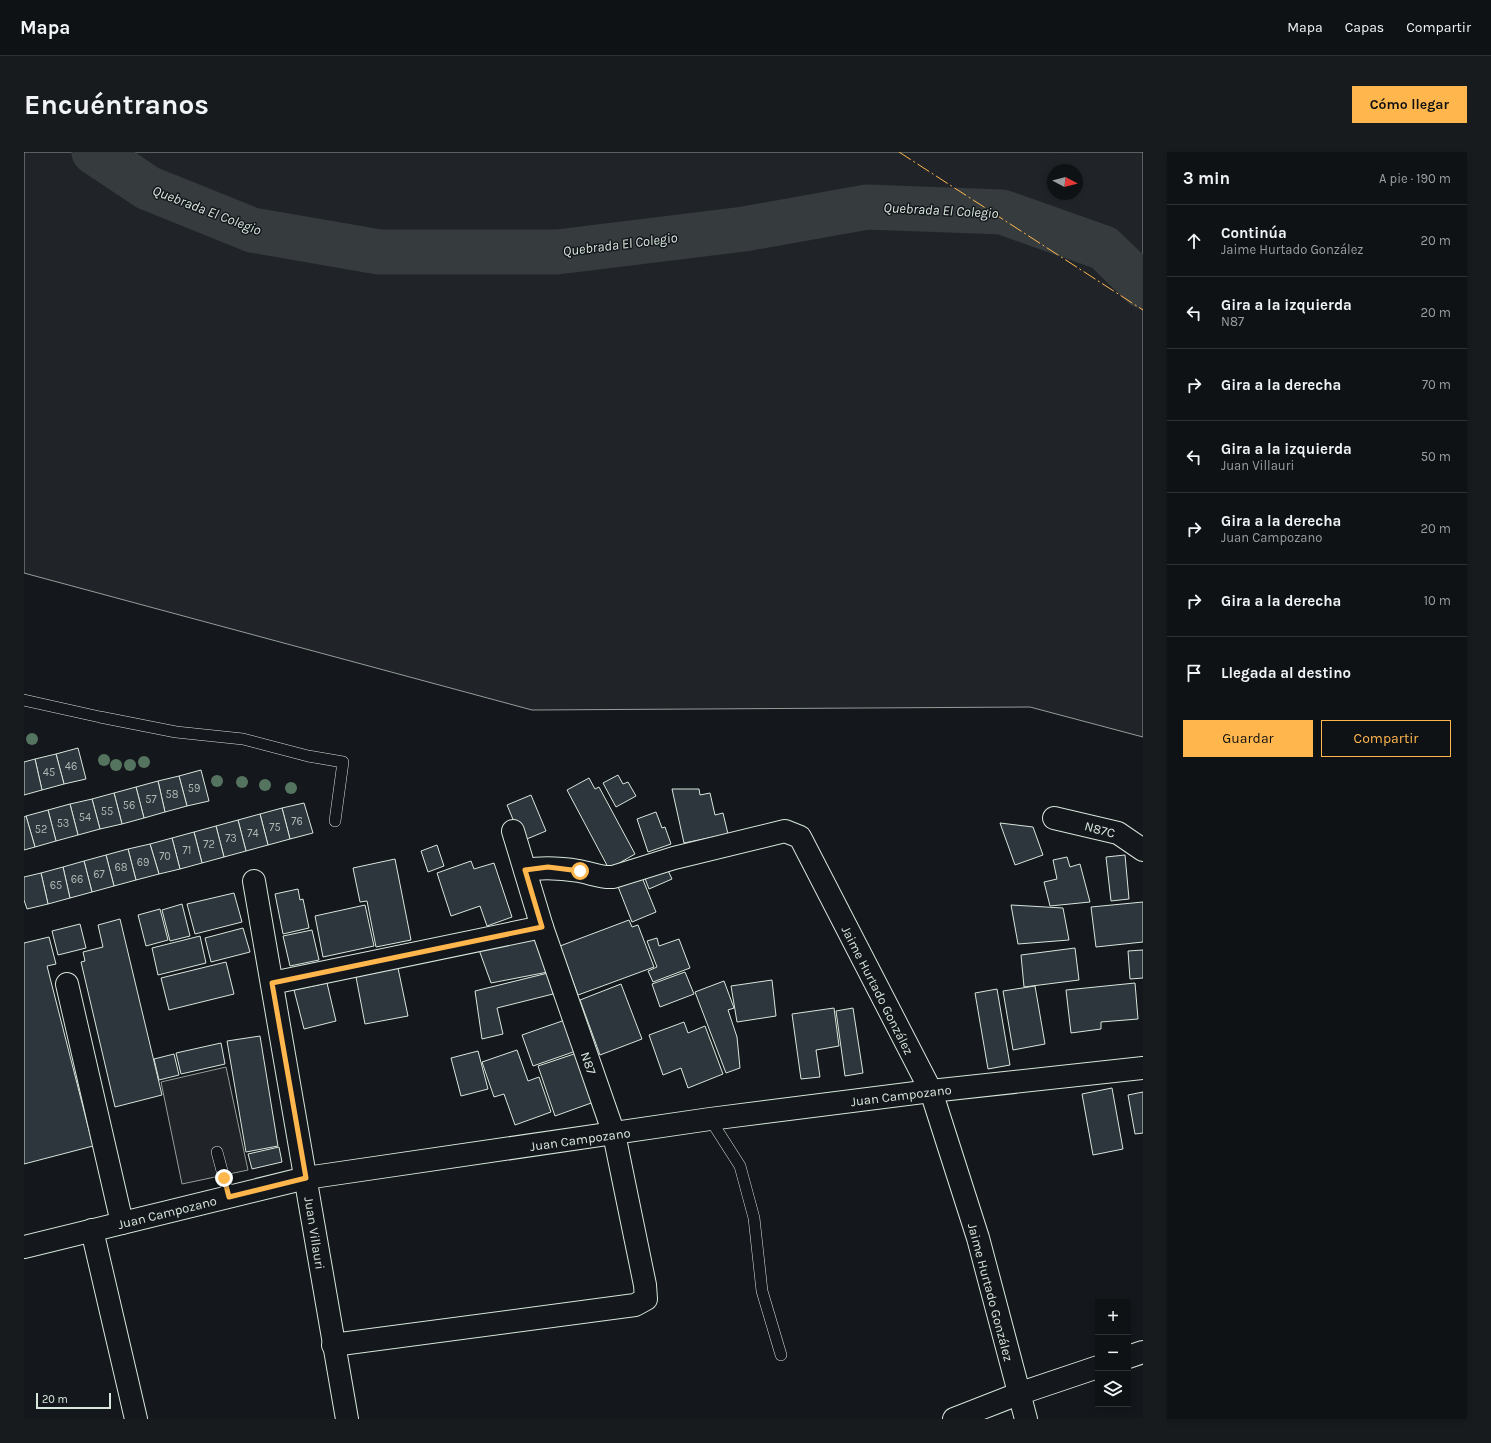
<!DOCTYPE html>
<html lang="es">
<head>
<meta charset="utf-8">
<style>
  :root { --surface:#0f1215; --page:#181b1e; --text:#f1f3f6; --muted:#9b9ea0; --line:#2f3234; --accent:#ffb74d }
  body { margin:0; font-family:Karla,sans-serif; background:var(--page); color:var(--text) }
  .controls { position:absolute; right:12px; bottom:12px; display:grid; overflow:hidden; border-radius:0px; box-shadow:0 2px 6px #0003 }
  .controls button { width:36px; height:36px; display:grid; place-items:center; padding:0; border:0; border-bottom:1px solid var(--line); background:var(--surface); color:var(--text); font:20px sans-serif }
  .compass { position:absolute; left:1023px; top:12px; width:36px; height:36px; border-radius:50%; background:var(--surface); box-shadow:0 2px 6px #0003; rotate:97deg }
  .scale { position:absolute; left:12px; bottom:10px; width:75px; box-sizing:border-box; padding-left:4px; border:2px solid #d8e6dc; border-top:0; font-size:11px; line-height:14px; white-space:nowrap; color:#d8e6dc; -webkit-text-stroke:3px #14181c; paint-order:stroke }
  .stop { position:absolute; width:12px; height:12px; margin:-9px; border:3px solid #ffb74d; border-radius:50%; background:#fff }
  .stop.end { background:#ffb74d; border-color:#fff; box-shadow:0 1px 4px #0008 }
  .list { margin:0; padding:0; list-style:none }
  h2 { display:flex; justify-content:space-between; align-items:center; height:52px; margin:0; padding:0 16px; font-size:17px }
  h2 small { font-size:13px; font-weight:400; color:var(--muted) }
  .list li { display:grid; grid-template-columns:26px 1fr auto; gap:12px; align-items:center; box-sizing:border-box; height:72px; padding:0 16px; border-top:1px solid var(--line) }
  .list b { display:block; font-size:15px; white-space:nowrap }
  .list p { margin:0; font-size:13px; white-space:nowrap; color:var(--muted) }
  .list em { font-size:13px; font-style:normal; color:var(--muted) }
  .actions { display:flex; gap:8px; padding:12px 16px }
  .actions a { flex:1; padding:9px 0; border:1px solid var(--accent); border-radius:0px; text-align:center; font-size:14px; color:var(--accent) }
  .actions .main { background:var(--accent); color:#111 }
  .icon { flex:none; width:22px; height:22px; fill:none; stroke:currentColor; stroke-width:2; stroke-linecap:round; stroke-linejoin:round }
  .map { position:relative; flex:none; width:1119px; height:1267px; overflow:hidden; border-radius:0px }
  header { display:flex; align-items:center; gap:24px; box-sizing:border-box; height:56px; padding:0 20px; background:var(--surface); border-bottom:1px solid var(--line) }
  header strong { font-size:19px }
  nav { display:flex; gap:22px; margin-inline-start:auto; font-size:14px }
  .intro { display:flex; align-items:center; justify-content:space-between; box-sizing:border-box; height:96px; padding:0 24px }
  h1 { margin:0; font-size:28px }
  .button { padding:10px 18px; border-radius:0px; background:var(--accent); color:#111; font-size:14px; font-weight:700 }
  main { display:flex; gap:24px; padding:0 24px }
  aside { flex:1; background:var(--surface); border-radius:0px; box-shadow:0 2px 6px #0003 }
  .map>svg:first-child { display:block }
  .green { fill:#202428; stroke:#939e99; fill-rule:evenodd }
  .lines { fill:none; stroke-linecap:round; stroke-linejoin:round }
  .river { stroke:#363b3e; stroke-width:45 }
  .building { fill:#2c363c; stroke:#d8e6dc }
  .service-casing { stroke:#d8e6dc; stroke-width:12 }
  .minor-casing { stroke:#d8e6dc; stroke-width:24 }
  .service { stroke:#14181c; stroke-width:11 }
  .minor { stroke:#14181c; stroke-width:22 }
  .power { stroke:#ffb74d; stroke-width:1; stroke-dasharray:14 3 2 3; stroke-linecap:butt }
  .tree { fill:#55745f }
  .route { stroke:#ffb74d; stroke-width:5 }
  .labels { text-anchor:middle; stroke-width:3; stroke-linejoin:round; paint-order:stroke }
  .number-label { font-size:11px; fill:#adbab4 }
  .street-label { font-size:13px; fill:#d8e6dc; stroke:#14181c }
  .water-label { font-size:14px; font-style:italic; fill:#d8e6dc; stroke:#14181c }
</style>
</head>
<body>
<header>
<strong>Mapa</strong>
<nav><a>Mapa</a><a>Capas</a><a>Compartir</a></nav>
</header>
<div class="intro"><h1>Encuéntranos</h1><a class="button">Cómo llegar</a></div>
<main>
<div class="map">
<svg width="1119" height="1267" viewBox="0 0 1119 1267">
  <rect width="100%" height="100%" fill="#14181c"/>
  <g class="green">
    <path d="M0,0H1119V585L1006,555L508,558L0,421ZM1029,18H1053V42H1029Z"/>
    <path d="M202,915L224,1018L158,1032L137,930Z"/>
  </g>
  <g class="lines">
    <path class="river" d="M70,0L124,36L228,78L355,100H533L720,77L843,55L978,60L1080,96L1119,134"/>
  </g>
  <g class="building">
    <path d="M54,596L62,627L40,632L32,602Z"/>
    <path d="M32,602L40,632L18,638L11,607Z"/>
    <path d="M11,607L18,638L0,643V610Z"/>
    <path d="M177,618L185,649L163,654L155,624Z"/>
    <path d="M594,623L599,632L604,630L612,644L592,655L579,631Z"/>
    <path d="M155,624L163,654L141,660L134,629Z"/>
    <path d="M565,626L571,637L575,635L611,702L585,717L543,638Z"/>
    <path d="M134,629L141,660L120,666L112,635Z"/>
    <path d="M112,635L120,666L98,672L90,641Z"/>
    <path d="M648,637H675L676,643L686,641L691,663L699,661L704,682L660,691Z"/>
    <path d="M90,641L98,672L76,677L68,647Z"/>
    <path d="M507,643L522,679L498,689L483,653Z"/>
    <path d="M68,647L76,677L54,683L46,652Z"/>
    <path d="M280,651L289,681L266,687L258,656Z"/>
    <path d="M46,652L54,683L32,689L24,658Z"/>
    <path d="M258,656L266,687L244,693L236,662Z"/>
    <path d="M24,658L32,689L11,695L2,664Z"/>
    <path d="M632,660L638,676L641,675L647,692L624,700L613,667Z"/>
    <path d="M236,662L244,693L222,699L214,668Z"/>
    <path d="M2,664L11,695L0,698V665Z"/>
    <path d="M214,668L222,699L200,705L192,674Z"/>
    <path d="M976,671L1009,675L1019,703L991,713Z"/>
    <path d="M192,674L200,705L178,711L170,680Z"/>
    <path d="M170,680L178,711L156,717L148,686Z"/>
    <path d="M148,686L156,717L135,722L126,692Z"/>
    <path d="M126,692L135,722L112,728L104,697Z"/>
    <path d="M413,693L420,714L404,720L397,699Z"/>
    <path d="M104,697L112,728L90,734L82,703Z"/>
    <path d="M82,703L90,734L68,740L60,709Z"/>
    <path d="M1101,703L1105,747L1087,749L1082,705Z"/>
    <path d="M1043,705L1046,715L1056,712L1066,750L1026,754L1020,730L1033,727L1029,708Z"/>
    <path d="M371,707L387,788L352,795L343,749L336,750L329,716Z"/>
    <path d="M60,709L68,740L46,746L39,715Z"/>
    <path d="M447,709L450,717L470,711L488,765L463,774L456,754L427,764L413,721Z"/>
    <path d="M641,712L648,727L625,737L619,721Z"/>
    <path d="M39,715L46,746L24,752L17,721Z"/>
    <path d="M615,718L632,760L608,770L591,727Z"/>
    <path d="M17,721L24,752L3,757L0,748V725Z"/>
    <path d="M274,737L276,748L279,747L285,776L259,782L251,742Z"/>
    <path d="M210,741L218,770L171,782L163,752Z"/>
    <path d="M1119,750V790L1072,795L1067,755Z"/>
    <path d="M158,752L166,784L146,789L138,758Z"/>
    <path d="M341,753L350,794L299,805L291,764Z"/>
    <path d="M987,753L1039,756L1045,788L994,792Z"/>
    <path d="M136,757L144,788L122,794L114,763Z"/>
    <path d="M96,767L138,943L91,955L57,810L61,809L59,800L79,795L74,773Z"/>
    <path d="M605,768L608,775L614,773L630,815L554,843L536,794Z"/>
    <path d="M56,772L62,796L34,803L28,779Z"/>
    <path d="M219,776L226,800L187,810L181,786Z"/>
    <path d="M288,778L295,808L266,814L259,784Z"/>
    <path d="M511,782L524,820L467,831L454,795Z"/>
    <path d="M176,784L182,811L134,823L128,796Z"/>
    <path d="M25,785L32,812L23,814L69,994L0,1012V791Z"/>
    <path d="M633,786L635,794L655,787L666,816L629,830L624,819L633,815L623,789Z"/>
    <path d="M1051,796L1055,828L1000,835L997,803Z"/>
    <path d="M1119,798V826L1106,827L1104,799Z"/>
    <path d="M202,810L210,842L145,858L137,826Z"/>
    <path d="M374,816L384,864L341,872L332,825Z"/>
    <path d="M661,820L670,842L636,855L628,832Z"/>
    <path d="M524,821L529,842L473,856L479,882L458,887L451,839Z"/>
    <path d="M748,828L752,864L713,870L707,834Z"/>
    <path d="M700,829L710,856L704,858L713,885L716,916L702,921L671,840Z"/>
    <path d="M303,831L312,869L280,877L270,838Z"/>
    <path d="M1111,831L1114,867L1077,870V877L1047,881L1042,838Z"/>
    <path d="M597,832L618,887L576,903L556,848Z"/>
    <path d="M1011,834L1021,892L989,898L979,839Z"/>
    <path d="M973,837L986,913L964,917L951,841Z"/>
    <path d="M810,856L815,894L792,898L796,925L777,927L768,862Z"/>
    <path d="M829,856L839,921L821,924L812,859Z"/>
    <path d="M541,868L552,899L509,914L498,883Z"/>
    <path d="M660,870L664,881L681,874L699,922L664,936L657,916L639,923L625,883Z"/>
    <path d="M236,884L254,994L222,1000L203,889Z"/>
    <path d="M197,891L201,912L157,922L152,901Z"/>
    <path d="M493,898L504,929L515,925L527,960L491,973L480,942L470,945L458,910Z"/>
    <path d="M454,899L464,937L437,944L427,906Z"/>
    <path d="M553,901L570,950L531,964L514,914Z"/>
    <path d="M150,902L155,923L135,928L130,907Z"/>
    <path d="M1088,936L1099,997L1069,1003L1058,942Z"/>
    <path d="M1119,940V981L1111,982L1104,943Z"/>
    <path d="M255,995L258,1010L228,1017L224,1002Z"/>
  </g>
  <g class="lines">
    <g class="service-casing">
      <g id="service">
        <path d="M0,548L76,565L152,580L219,587L284,604L319,610L311,669"/>
        <path d="M686,967L716,1014L730,1066L738,1139L757,1203"/>
        <path d="M193,1000L205,1045"/>
      </g>
    </g>
    <g class="minor-casing">
      <g id="minor">
        <path d="M1030,666L1094,681L1119,698"/>
        <path d="M501,718C520,715 536,716 555,719C567,721 577,726 589,725L650,706L761,679L776,685L907,939L954,1086L1002,1267"/>
        <path d="M230,729L323,1267"/>
        <path d="M248,831L518,775"/>
        <path d="M43,832L98,1071"/>
        <path d="M68,1078L112,1267"/>
        <path d="M0,1095L282,1026L686,967L907,939L1119,916"/>
        <path d="M309,1193L611,1153L622,1147L621,1133L590,982L518,775L489,679"/>
        <path d="M1104,1205L1119,1200"/>
        <path d="M930,1267L994,1242L1074,1215"/>
      </g>
    </g>
    <use href="#service" class="service"/>
    <use href="#minor" class="minor"/>
    <path class="power" d="M875,0L1119,158"/>
  </g>
  <g class="tree">
    <circle cx="8" cy="587" r="6"/>
    <circle cx="80" cy="608" r="6"/>
    <circle cx="120" cy="610" r="6"/>
    <circle cx="92" cy="613" r="6"/>
    <circle cx="106" cy="613" r="6"/>
    <circle cx="193" cy="629" r="6"/>
    <circle cx="218" cy="630" r="6"/>
    <circle cx="241" cy="633" r="6"/>
    <circle cx="267" cy="636" r="6"/>
  </g>
  <g class="lines">
    <path class="route" d="M200,1026L205,1045L282,1026L248,831L518,775L501,718L524,715L556,719"/>
  </g>
  <g class="labels">
    <g class="number-label">
      <text x="47" y="618">46</text>
      <text x="25" y="624">45</text>
      <text x="170" y="640">59</text>
      <text x="148" y="646">58</text>
      <text x="127" y="651">57</text>
      <text x="105" y="657">56</text>
      <text x="83" y="663">55</text>
      <text x="61" y="669">54</text>
      <text x="273" y="673">76</text>
      <text x="39" y="675">53</text>
      <text x="251" y="679">75</text>
      <text x="17" y="681">52</text>
      <text x="229" y="685">74</text>
      <text x="207" y="690">73</text>
      <text x="185" y="696">72</text>
      <text x="163" y="702">71</text>
      <text x="141" y="708">70</text>
      <text x="119" y="714">69</text>
      <text x="97" y="719">68</text>
      <text x="75" y="726">67</text>
      <text x="53" y="731">66</text>
      <text x="32" y="737">65</text>
    </g>
    <g class="street-label">
      <text transform="translate(1076 677) rotate(15)" y="5">N87C</text>
      <text transform="translate(854 838) rotate(63)" y="5">Jaime Hurtado González</text>
      <text transform="translate(565 911) rotate(71)" y="5">N87</text>
      <text transform="translate(877 943) rotate(-7)" y="5">Juan Campozano</text>
      <text transform="translate(556 987) rotate(-8)" y="5">Juan Campozano</text>
      <text transform="translate(143 1060) rotate(-14)" y="5">Juan Campozano</text>
      <text transform="translate(291 1081) rotate(81)" y="5">Juan Villauri</text>
      <text transform="translate(967 1140) rotate(75)" y="5">Jaime Hurtado González</text>
    </g>
    <g class="water-label">
      <text transform="translate(183 58) rotate(21)" y="5">Quebrada El Colegio</text>
      <text transform="translate(917 58) rotate(3)" y="5">Quebrada El Colegio</text>
      <text transform="translate(596 92) rotate(-7)" y="5">Quebrada El Colegio</text>
    </g>
  </g>
</svg>
<div class="controls">
<button>+</button>
<button>−</button>
<button><svg class="icon" aria-label="layers" viewBox="0 0 24 24"><path d="M12 4l9 5-9 5-9-5zM3 14l9 5 9-5"/></svg></button>
</div>
<svg class="compass" viewBox="-18 -18 36 36"><path d="M0-13l5 13h-10z" fill="#e53935"/><path d="M0 13l5-13h-10z" fill="#9b9ea0"/></svg>
<div class="scale">20 m</div>
<div class="stop" style="left:556px;top:719px"></div>
<div class="stop end" style="left:200px;top:1026px"></div>
</div>
<aside>
<h2>3 min<small>A pie · 190 m</small></h2>
<ul class="list">
<li><svg class="icon" aria-label="ahead" viewBox="0 0 24 24"><path d="M12 20V5M6 11l6-6 6 6"/></svg><div><b>Continúa</b><p>Jaime Hurtado González</p></div><em>20 m</em></li>
<li><svg class="icon" aria-label="left" viewBox="0 0 24 24"><path d="M17 20v-9H6M10 6l-5 5 5 5"/></svg><div><b>Gira a la izquierda</b><p>N87</p></div><em>20 m</em></li>
<li><svg class="icon" aria-label="right" viewBox="0 0 24 24"><path d="M7 20v-9h11M14 6l5 5-5 5"/></svg><div><b>Gira a la derecha</b></div><em>70 m</em></li>
<li><svg class="icon" aria-label="left" viewBox="0 0 24 24"><path d="M17 20v-9H6M10 6l-5 5 5 5"/></svg><div><b>Gira a la izquierda</b><p>Juan Villauri</p></div><em>50 m</em></li>
<li><svg class="icon" aria-label="right" viewBox="0 0 24 24"><path d="M7 20v-9h11M14 6l5 5-5 5"/></svg><div><b>Gira a la derecha</b><p>Juan Campozano</p></div><em>20 m</em></li>
<li><svg class="icon" aria-label="right" viewBox="0 0 24 24"><path d="M7 20v-9h11M14 6l5 5-5 5"/></svg><div><b>Gira a la derecha</b></div><em>10 m</em></li>
<li><svg class="icon" aria-label="arrive" viewBox="0 0 24 24"><path d="M6 21V4h12l-3 4 3 4H6"/></svg><div><b>Llegada al destino</b></div></li>
</ul>
<div class="actions"><a class="main">Guardar</a><a>Compartir</a></div>
</aside>
</main>
</body>
</html>
